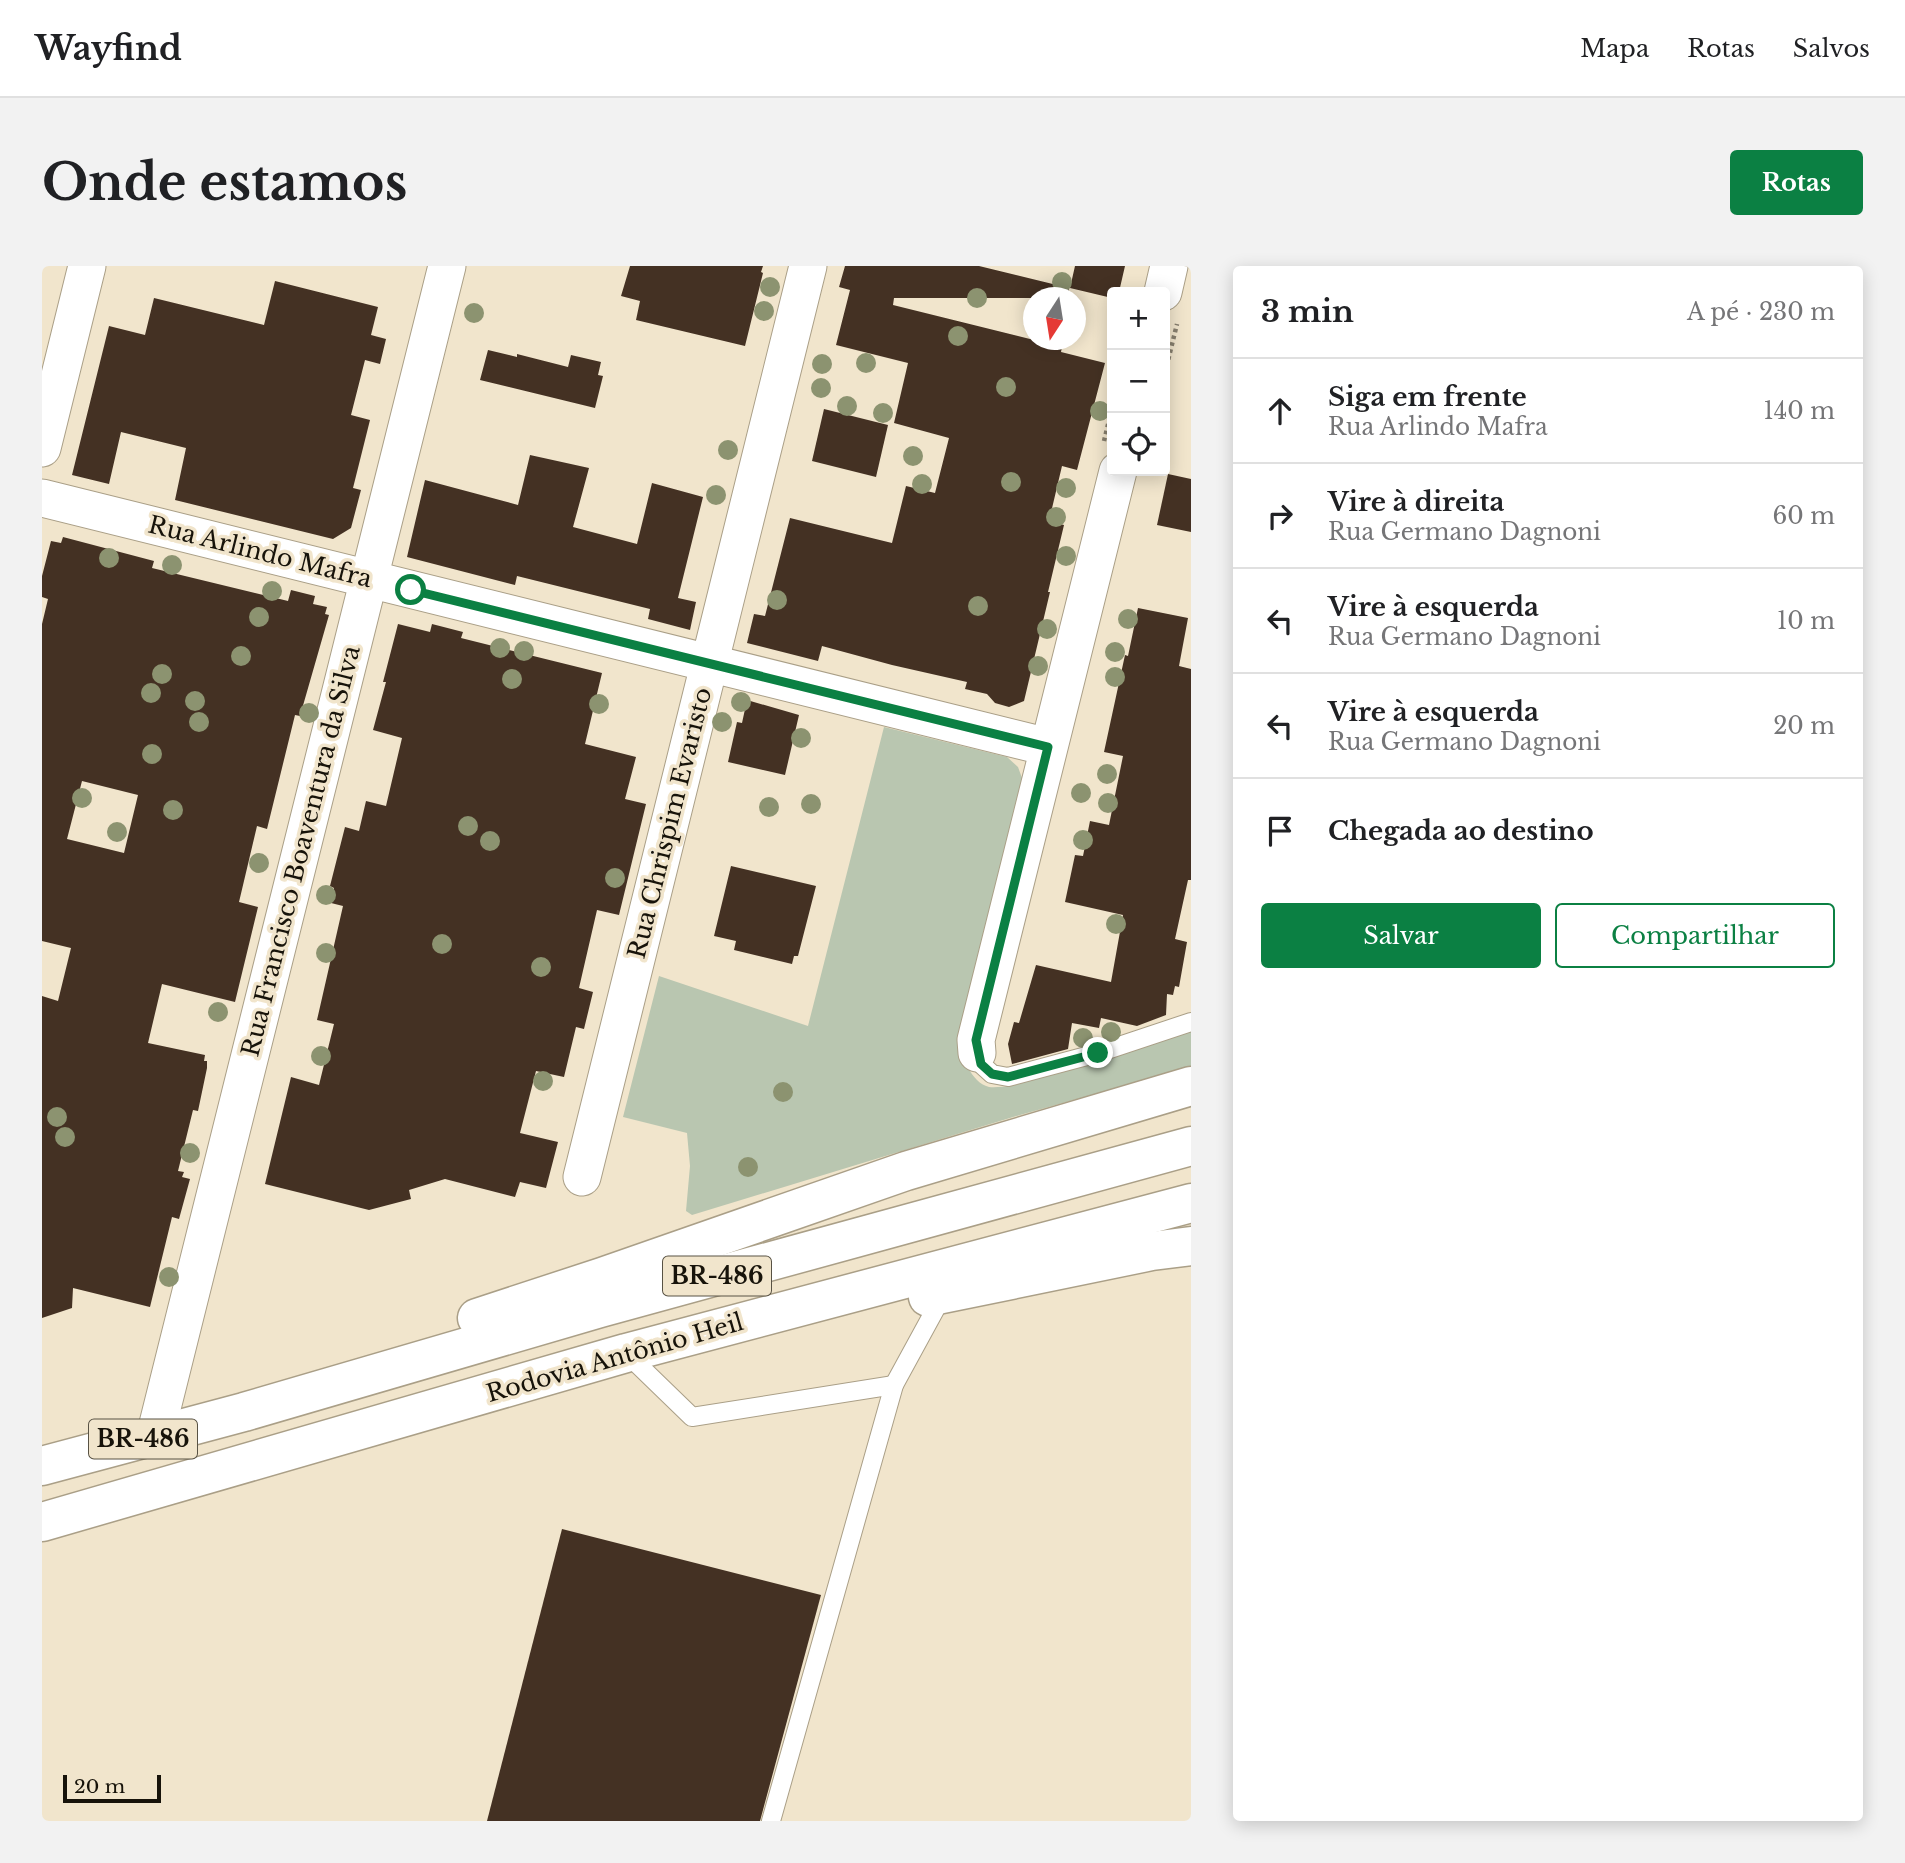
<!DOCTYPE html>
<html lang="pt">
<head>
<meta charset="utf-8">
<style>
  :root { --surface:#fff; --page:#f2f2f2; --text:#202124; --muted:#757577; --line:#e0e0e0; --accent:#0b8043 }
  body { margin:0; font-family:"Libre Baskerville",serif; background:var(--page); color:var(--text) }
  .controls { position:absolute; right:21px; top:21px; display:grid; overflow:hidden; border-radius:7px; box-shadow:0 4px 18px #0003 }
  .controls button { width:63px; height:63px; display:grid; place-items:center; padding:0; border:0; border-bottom:2px solid var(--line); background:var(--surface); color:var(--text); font:35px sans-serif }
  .compass { position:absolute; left:981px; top:21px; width:63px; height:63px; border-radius:50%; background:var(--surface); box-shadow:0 4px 18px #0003; rotate:192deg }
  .scale { position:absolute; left:21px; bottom:18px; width:98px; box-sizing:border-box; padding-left:7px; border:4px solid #17130a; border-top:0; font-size:19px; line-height:24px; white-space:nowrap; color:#17130a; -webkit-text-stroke:5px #f1e5cc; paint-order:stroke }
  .stop { position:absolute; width:21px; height:21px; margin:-16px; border:5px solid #0b8043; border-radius:50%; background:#fff }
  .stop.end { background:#0b8043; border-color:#fff; box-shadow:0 2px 7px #0008 }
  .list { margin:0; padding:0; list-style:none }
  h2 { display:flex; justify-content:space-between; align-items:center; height:91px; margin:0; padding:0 28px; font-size:30px }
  h2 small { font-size:23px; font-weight:400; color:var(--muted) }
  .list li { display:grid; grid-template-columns:46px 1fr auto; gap:21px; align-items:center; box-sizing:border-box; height:105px; padding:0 28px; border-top:2px solid var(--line) }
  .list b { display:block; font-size:26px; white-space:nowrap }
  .list p { margin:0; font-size:23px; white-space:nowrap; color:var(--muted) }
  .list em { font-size:23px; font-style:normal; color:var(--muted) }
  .actions { display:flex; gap:14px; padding:21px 28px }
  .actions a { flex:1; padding:16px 0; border:2px solid var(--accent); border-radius:7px; text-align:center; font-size:24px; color:var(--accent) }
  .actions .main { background:var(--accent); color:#fff }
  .icon { flex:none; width:38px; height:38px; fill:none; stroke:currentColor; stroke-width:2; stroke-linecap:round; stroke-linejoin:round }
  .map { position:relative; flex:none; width:1149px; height:1555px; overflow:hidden; border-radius:7px }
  header { display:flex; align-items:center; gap:42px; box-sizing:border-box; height:98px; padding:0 35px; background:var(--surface); border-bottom:2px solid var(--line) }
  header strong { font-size:33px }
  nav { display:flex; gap:38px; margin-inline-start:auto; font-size:24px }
  .intro { display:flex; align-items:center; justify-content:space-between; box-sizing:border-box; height:168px; padding:0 42px }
  h1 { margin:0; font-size:49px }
  .button { padding:18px 32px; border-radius:7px; background:var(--accent); color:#fff; font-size:24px; font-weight:700 }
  main { display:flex; gap:42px; padding:0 42px }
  aside { flex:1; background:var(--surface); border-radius:7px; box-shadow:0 4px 18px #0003 }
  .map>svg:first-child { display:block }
  .green { fill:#b9c6b0 }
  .building { fill:#443123; fill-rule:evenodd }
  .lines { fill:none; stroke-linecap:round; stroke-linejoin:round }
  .service-casing { stroke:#aa9f87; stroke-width:20 }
  .minor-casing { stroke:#aa9f87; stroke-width:39 }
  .primary-casing { stroke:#aa9f87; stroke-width:41 }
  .path { stroke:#877f6e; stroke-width:4.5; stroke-dasharray:3.5 3.5; stroke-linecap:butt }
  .service { stroke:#fff; stroke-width:18 }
  .minor { stroke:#fff; stroke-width:37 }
  .primary { stroke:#fff; stroke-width:38 }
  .tree { fill:#8c9370 }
  .route { stroke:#0b8043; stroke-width:9 }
  .labels { text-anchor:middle; stroke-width:7; stroke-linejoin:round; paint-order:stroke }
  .shield { fill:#f1e5cc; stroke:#585244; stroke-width:2 }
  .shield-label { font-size:23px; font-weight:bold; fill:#17130a }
  .street-label { font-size:24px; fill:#17130a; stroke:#f1e5cc }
</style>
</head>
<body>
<header>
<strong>Wayfind</strong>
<nav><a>Mapa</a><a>Rotas</a><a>Salvos</a></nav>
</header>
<div class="intro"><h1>Onde estamos</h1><a class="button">Rotas</a></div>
<main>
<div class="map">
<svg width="1149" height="1555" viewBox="0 0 1149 1555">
  <rect width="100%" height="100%" fill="#f1e5cc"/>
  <path class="green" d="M842,461L965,491L976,501L980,512L915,774C921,790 928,816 947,821C954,822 963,820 970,820L1149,764V801L978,849L650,949L644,945L648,900L645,867L581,851L617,710L766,760Z"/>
  <g class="building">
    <path d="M588,0H721L719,6L721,7L703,80L594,54L598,35L579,30Z"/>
    <path d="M803,0H937L1027,22L1025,32H852L851,39L1020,81L1019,86L1063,97L1035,204L1020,200L1007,255L1022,259L1006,326H1008L982,435L967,441L953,437L945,428L923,423L925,416L850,399L780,380L776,395L705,377L712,348L723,350L748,252L850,277L864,220L893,227L907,172L852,157L866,97L794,79L808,24L797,21Z"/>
    <path d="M1033,0H1083L1077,26H1070V32L1028,22Z"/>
    <path d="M233,15L336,41L329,69L344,73L338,98L323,94L309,149L328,154L311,222L319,224L309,262L291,273L133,234L144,182L79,166L67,218L30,209L67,60L103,69L112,32L222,59Z"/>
    <path d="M446,84L475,91V88L526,101L529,89L559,96L556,109L561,110L553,142L438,114Z"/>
    <path d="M782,143L846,159L834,211L770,195Z"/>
    <path d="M488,189L547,202L531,261L595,278L610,217L661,231L636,332L654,336L648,364L606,353L608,343L475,310L473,319L365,291L383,214L476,239Z"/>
    <path d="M1126,208L1149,213V266L1115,259Z"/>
    <path d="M21,271L112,295L110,302L246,335L249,324L273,330L271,338L285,341L283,348L287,349L258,450L253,449L225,563L215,560L197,636L216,641L193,736L120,718L106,777L163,789L162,795H165V802L156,845L151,844L136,905L142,906L140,911L148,913L137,953L130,951L108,1041L31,1022L30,1042L0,1052V730L16,735L29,682L0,675V358L6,333L0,331V310L9,275L19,277ZM40,515L96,529L82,587L25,573Z"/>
    <path d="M1096,342L1146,352L1137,400L1149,403V614H1146L1133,673L1145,676L1137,721L1133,720L1131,729L1125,728L1124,749L1095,760L1059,752L1057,762L1030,757L1026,783L970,798L966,778L972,756L977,757L994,699L1069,716L1081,649L1023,636L1033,589L1041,590L1048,555L1067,559L1081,490L1062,486L1083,389L1086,390Z"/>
    <path d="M356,358L388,366L390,358L421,366L419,372L560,407L543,478L594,491L583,533L604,538L577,649L555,644L537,722L551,726L542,763L534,761L522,811L494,805L478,867L516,876L504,922L478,916L473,931L403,913L367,924L369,933L327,944L223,918L249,811L277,819L292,758L275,754L301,640L289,637L292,622L288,620L303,561L317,565L324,535L344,540L360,472L331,464L344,416H341Z"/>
    <path d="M705,434L757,449L743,509L686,496L695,456L700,457Z"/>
    <path d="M689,600L774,620L756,690H752L750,698L692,684L694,675L672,670Z"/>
    <path d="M520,1263L779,1329L718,1555H445Z"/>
  </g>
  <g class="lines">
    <g class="service-casing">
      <g id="service">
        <path d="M935,787L939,798L950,808L966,811L1056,787L1149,756"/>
        <path d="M584,1087L650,1151L852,1119"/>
        <path d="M729,1555L852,1119L900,1031"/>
      </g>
    </g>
    <g class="minor-casing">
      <g id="minor">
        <path d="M1121,26L1127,0"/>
        <path d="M0,182L45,0"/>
        <path d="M0,232L1006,481"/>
        <path d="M935,787L934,774L1076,205"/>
        <path d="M540,911L766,0"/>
        <path d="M113,1170L405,0"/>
      </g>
    </g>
    <g class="primary-casing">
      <g id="primary">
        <path d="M886,1031L1110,985L1149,980"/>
        <path d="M435,1052L560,1011L864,905L1149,820"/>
        <path d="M0,1200L202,1146L558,1042L1149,880"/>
        <path d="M0,1256L584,1087L1149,937"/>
      </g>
    </g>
    <g class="path">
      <path d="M1123,107L1135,58"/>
      <path d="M1062,175L1070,142"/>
    </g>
    <use href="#service" class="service"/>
    <use href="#minor" class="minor"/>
    <use href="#primary" class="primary"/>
  </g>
  <g class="tree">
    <circle cx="1020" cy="16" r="10"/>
    <circle cx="728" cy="21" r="10"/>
    <circle cx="935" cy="32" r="10"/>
    <circle cx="722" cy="45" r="10"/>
    <circle cx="432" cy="47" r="10"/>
    <circle cx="916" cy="70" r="10"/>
    <circle cx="824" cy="97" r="10"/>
    <circle cx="780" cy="98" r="10"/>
    <circle cx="964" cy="121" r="10"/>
    <circle cx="779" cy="122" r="10"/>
    <circle cx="805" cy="140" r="10"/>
    <circle cx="1058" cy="145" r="10"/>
    <circle cx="841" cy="147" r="10"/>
    <circle cx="686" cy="184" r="10"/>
    <circle cx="871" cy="190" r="10"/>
    <circle cx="969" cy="216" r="10"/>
    <circle cx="880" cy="218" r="10"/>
    <circle cx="1024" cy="222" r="10"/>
    <circle cx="674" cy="229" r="10"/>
    <circle cx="1014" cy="251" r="10"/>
    <circle cx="1024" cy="290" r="10"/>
    <circle cx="67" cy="292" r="10"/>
    <circle cx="130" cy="299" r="10"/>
    <circle cx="230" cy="325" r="10"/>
    <circle cx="735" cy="334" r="10"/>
    <circle cx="936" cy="340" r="10"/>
    <circle cx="217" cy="351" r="10"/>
    <circle cx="1086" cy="353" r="10"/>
    <circle cx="1005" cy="363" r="10"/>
    <circle cx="458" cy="382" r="10"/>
    <circle cx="482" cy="385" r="10"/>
    <circle cx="1073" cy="386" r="10"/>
    <circle cx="199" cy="390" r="10"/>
    <circle cx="996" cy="400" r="10"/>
    <circle cx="120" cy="408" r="10"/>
    <circle cx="1073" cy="411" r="10"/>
    <circle cx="470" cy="413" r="10"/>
    <circle cx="109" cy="427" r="10"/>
    <circle cx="153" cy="435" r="10"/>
    <circle cx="699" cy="436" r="10"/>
    <circle cx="557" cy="438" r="10"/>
    <circle cx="267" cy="447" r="10"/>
    <circle cx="157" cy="456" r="10"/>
    <circle cx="680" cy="456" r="10"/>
    <circle cx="759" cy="472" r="10"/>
    <circle cx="110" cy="488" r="10"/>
    <circle cx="1065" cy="508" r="10"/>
    <circle cx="1039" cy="527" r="10"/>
    <circle cx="40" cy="532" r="10"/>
    <circle cx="1066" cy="537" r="10"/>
    <circle cx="769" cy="538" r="10"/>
    <circle cx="727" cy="541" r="10"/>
    <circle cx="131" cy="544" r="10"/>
    <circle cx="426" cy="560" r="10"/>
    <circle cx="75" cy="566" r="10"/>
    <circle cx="1041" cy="574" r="10"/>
    <circle cx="448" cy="575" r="10"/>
    <circle cx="217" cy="597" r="10"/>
    <circle cx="573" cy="612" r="10"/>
    <circle cx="284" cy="629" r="10"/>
    <circle cx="1074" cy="658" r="10"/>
    <circle cx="400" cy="678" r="10"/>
    <circle cx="284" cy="687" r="10"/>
    <circle cx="499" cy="701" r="10"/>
    <circle cx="176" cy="746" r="10"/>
    <circle cx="1069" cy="766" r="10"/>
    <circle cx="1041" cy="772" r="10"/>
    <circle cx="279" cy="790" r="10"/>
    <circle cx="501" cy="815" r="10"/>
    <circle cx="741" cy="826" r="10"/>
    <circle cx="15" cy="851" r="10"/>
    <circle cx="23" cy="871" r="10"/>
    <circle cx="148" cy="887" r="10"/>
    <circle cx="706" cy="901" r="10"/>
    <circle cx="127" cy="1011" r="10"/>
  </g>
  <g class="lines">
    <path class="route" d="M369,324L1006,481L934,774L939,798L950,808L966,811L1056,787"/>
  </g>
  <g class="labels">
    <g class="shield">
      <rect x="621" y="990.5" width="108" height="39" rx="5"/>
      <rect x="47" y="1153.5" width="108" height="39" rx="5"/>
    </g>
    <g class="shield-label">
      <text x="675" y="1018">BR-486</text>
      <text x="101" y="1181">BR-486</text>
    </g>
    <g class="street-label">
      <text transform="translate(218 286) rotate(14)" y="8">Rua Arlindo Mafra</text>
      <text transform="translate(628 557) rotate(-76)" y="8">Rua Chrispim Evaristo</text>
      <text transform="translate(259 585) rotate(-76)" y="8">Rua Francisco Boaventura da Silva</text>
      <text transform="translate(573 1092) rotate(-16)" y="8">Rodovia Antônio Heil</text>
    </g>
  </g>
</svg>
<div class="controls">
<button>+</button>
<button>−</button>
<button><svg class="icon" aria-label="locate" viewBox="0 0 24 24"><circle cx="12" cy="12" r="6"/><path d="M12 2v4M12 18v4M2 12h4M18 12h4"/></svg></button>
</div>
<svg class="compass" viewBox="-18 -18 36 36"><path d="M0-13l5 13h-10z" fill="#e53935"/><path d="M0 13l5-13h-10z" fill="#757577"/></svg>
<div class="scale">20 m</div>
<div class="stop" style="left:369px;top:324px"></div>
<div class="stop end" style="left:1056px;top:787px"></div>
</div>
<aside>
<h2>3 min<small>A pé · 230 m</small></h2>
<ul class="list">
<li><svg class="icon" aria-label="ahead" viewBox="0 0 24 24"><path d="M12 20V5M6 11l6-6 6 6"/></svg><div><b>Siga em frente</b><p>Rua Arlindo Mafra</p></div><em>140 m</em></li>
<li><svg class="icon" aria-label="right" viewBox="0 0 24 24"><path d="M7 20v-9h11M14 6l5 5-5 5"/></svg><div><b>Vire à direita</b><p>Rua Germano Dagnoni</p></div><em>60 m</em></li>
<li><svg class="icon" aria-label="left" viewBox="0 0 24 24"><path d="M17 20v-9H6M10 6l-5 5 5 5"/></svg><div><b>Vire à esquerda</b><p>Rua Germano Dagnoni</p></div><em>10 m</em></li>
<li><svg class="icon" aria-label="left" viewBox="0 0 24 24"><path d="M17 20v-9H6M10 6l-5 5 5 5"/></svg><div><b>Vire à esquerda</b><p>Rua Germano Dagnoni</p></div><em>20 m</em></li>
<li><svg class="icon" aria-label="arrive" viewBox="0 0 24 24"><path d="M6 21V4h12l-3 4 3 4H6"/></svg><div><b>Chegada ao destino</b></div></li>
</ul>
<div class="actions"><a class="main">Salvar</a><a>Compartilhar</a></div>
</aside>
</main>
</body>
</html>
